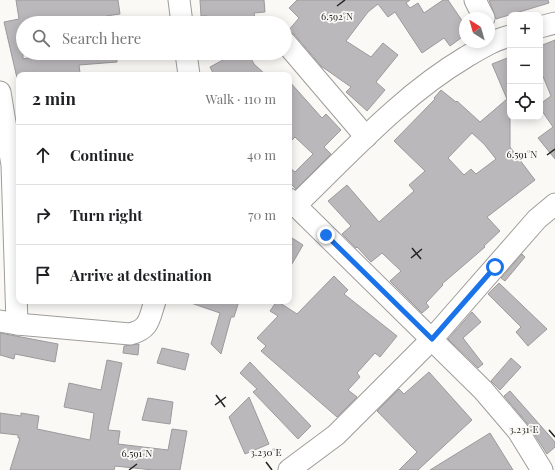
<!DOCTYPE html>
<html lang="en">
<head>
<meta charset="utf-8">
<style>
  :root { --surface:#fff; --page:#f6f6f6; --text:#202124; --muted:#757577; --line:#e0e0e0 }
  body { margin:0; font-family:"Playfair Display",serif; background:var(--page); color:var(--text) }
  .controls { position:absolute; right:12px; top:12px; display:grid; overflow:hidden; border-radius:8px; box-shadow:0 2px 10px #0003 }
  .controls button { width:36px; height:36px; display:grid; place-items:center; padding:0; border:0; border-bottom:1px solid var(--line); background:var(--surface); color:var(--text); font:20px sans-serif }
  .compass { position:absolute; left:459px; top:12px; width:36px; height:36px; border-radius:50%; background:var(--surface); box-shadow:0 2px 10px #0003; rotate:323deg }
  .stop { position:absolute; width:12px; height:12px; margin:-9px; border:3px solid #1a73e8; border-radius:50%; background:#fff }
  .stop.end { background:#1a73e8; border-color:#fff; box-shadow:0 1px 4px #0008 }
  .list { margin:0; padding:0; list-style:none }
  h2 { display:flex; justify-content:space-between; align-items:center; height:52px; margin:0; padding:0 16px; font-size:17px }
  h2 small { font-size:13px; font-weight:400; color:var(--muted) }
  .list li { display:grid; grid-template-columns:26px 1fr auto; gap:12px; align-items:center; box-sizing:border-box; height:60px; padding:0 16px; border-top:1px solid var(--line) }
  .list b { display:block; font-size:15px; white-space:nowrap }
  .list em { font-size:13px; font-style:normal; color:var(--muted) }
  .icon { flex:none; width:22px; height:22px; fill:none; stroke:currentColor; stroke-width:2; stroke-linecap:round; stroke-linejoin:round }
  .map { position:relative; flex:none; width:555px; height:470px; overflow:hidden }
  .search { position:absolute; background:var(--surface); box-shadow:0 2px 10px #0003; left:16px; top:16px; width:276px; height:44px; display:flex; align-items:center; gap:10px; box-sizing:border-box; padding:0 14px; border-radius:22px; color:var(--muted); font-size:15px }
  .panel { position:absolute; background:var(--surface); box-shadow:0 2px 10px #0003; left:16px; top:72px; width:276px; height:232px; border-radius:8px }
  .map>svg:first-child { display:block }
  .building { fill:#bab8ba; stroke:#9c9a9c; fill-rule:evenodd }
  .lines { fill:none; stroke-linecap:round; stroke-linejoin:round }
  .minor-casing { stroke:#9e9d9a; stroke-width:23 }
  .minor { stroke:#fff; stroke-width:21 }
  .route { stroke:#1a73e8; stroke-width:5 }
  .ticks { fill:none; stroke:#242322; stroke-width:1.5 }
  .ticks-label { font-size:10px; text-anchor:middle; fill:#242322; stroke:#faf9f6; stroke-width:3.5; stroke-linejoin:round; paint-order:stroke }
</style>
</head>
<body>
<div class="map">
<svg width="555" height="470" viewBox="0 0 555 470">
  <rect width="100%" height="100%" fill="#faf9f6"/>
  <g class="building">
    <path d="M16,0H118L120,14L106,16L107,23H23V59L54,53H117V62L79,65L80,73L19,75L17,78L4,22L19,19Z"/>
    <path d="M200,0H264L265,12L254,13L256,23H208L207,16H201Z"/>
    <path d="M297,0H410L406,3L410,8L418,3L424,13L443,0H448L465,25V35L450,46L444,38L422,53L395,12L388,17L378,4L368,12L346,41L371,57L383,43L398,55L376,82L385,90L367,111L346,92L351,87L321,66L294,34L288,31L299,18L289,8Z"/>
    <path d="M489,0H548L549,3L496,19Z"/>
    <path d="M555,40V159L538,138L553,127L540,108V104L551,96L540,69V46Z"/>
    <path d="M236,53H248L254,64L266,75H214L210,67Z"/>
    <path d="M510,57V147L535,180L487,217L500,231L484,246L485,247L442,284L443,285L426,303L429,307L422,313L390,281L401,271L382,253L371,262L357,247L356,248L342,234L351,226L328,201L347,185L379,222L414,191L409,185L425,171L394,141L435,99L434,98L441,90L456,102L457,101L480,122L507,99L492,64ZM472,133L484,144L496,159L476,174L471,169L464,175L448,158Z"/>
    <path d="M289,81L322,118L326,114L341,130L324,147L331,154L296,189L289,182V167L295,172L313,154L295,137L289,143Z"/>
    <path d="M289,236L303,245L289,269Z"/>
    <path d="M522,254L525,257L505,281L501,278Z"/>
    <path d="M334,276L348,290L344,294L397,336L380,357L375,353L357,373L360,377L348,390L357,397L337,417L261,351L266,346L257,338L278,316L270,311L277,301L297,314Z"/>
    <path d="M499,283L547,329L528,346L516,332L521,327L488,294Z"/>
    <path d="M192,301H239L234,317H231L221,354L211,344L220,313L191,303Z"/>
    <path d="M472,312L481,322L463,338L483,364L478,368L448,339Z"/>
    <path d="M0,333L58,344L55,362L15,354L14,359L0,355Z"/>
    <path d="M139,344L138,355L123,353L124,346Z"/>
    <path d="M162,348L189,354L185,370L157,363Z"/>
    <path d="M511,358L521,367L500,390L491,381Z"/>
    <path d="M107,360L122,363L108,430L120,431L118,444L168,450L172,429L187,431L180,470H153L115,466L114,470H10L20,438H18V435L0,433V413L21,416V413L39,416L37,429L90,440L94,413L64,407L69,383L101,390Z"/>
    <path d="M250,362L311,426L298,439L253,392L257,389L240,373Z"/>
    <path d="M429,372L472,420L418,470H399L417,452L377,411L399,389L404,394Z"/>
    <path d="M510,391L555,442V447L547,454L527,423L504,396Z"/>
    <path d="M249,397L269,444L245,454L229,417Z"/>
    <path d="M148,398L173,402L170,424L142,420Z"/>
    <path d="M490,433L513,470H430Z"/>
  </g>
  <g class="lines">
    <g class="minor-casing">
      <g id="minor">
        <path d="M179,0L182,23"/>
        <path d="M475,0L484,18"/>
        <path d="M540,27L555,23"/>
        <path d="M285,42L366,137"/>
        <path d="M186,53L189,75"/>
        <path d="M0,92L12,165L17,324"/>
        <path d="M289,199L483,390L518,431L542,470"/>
        <path d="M296,205C350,153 402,95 466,57C481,48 494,40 510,36"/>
        <path d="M0,321L17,324L130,334C150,329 149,319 155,301"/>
        <path d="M289,470L336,435L432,339L537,219L555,204"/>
      </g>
    </g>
    <use href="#minor" class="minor"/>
  </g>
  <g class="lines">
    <path class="route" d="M326,235L432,339L495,267"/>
  </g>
  <path class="ticks" d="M337,6L345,0M547,155L555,149M412,248L421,259M411,258L422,249M216,395L225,407M215,405L226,397M549,430L555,437M266,462L272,470M129,470L137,464"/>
  <g class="ticks-label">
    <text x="337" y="20">6.592°N</text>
    <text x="522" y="158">6.591°N</text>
    <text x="524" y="433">3.231°E</text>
    <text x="266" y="456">3.230°E</text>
    <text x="137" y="457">6.591°N</text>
  </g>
</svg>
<div class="controls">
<button>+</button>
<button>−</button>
<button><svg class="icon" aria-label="locate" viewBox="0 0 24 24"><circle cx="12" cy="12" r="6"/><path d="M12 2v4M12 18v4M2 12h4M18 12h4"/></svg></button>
</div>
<svg class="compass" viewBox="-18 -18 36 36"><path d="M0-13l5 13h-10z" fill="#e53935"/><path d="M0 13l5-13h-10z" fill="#757577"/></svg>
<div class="stop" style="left:495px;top:267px"></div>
<div class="stop end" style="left:326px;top:235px"></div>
<div class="search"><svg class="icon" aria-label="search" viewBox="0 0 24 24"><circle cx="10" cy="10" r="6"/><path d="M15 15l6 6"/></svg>Search here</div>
<section class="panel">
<h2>2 min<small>Walk · 110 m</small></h2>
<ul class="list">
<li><svg class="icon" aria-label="ahead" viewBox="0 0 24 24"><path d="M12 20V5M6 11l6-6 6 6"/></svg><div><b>Continue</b></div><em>40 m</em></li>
<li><svg class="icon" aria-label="right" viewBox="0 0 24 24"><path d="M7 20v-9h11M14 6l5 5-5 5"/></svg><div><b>Turn right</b></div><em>70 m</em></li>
<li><svg class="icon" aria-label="arrive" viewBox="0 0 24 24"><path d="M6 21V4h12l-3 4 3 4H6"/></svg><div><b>Arrive at destination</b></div></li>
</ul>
</section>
</div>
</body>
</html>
